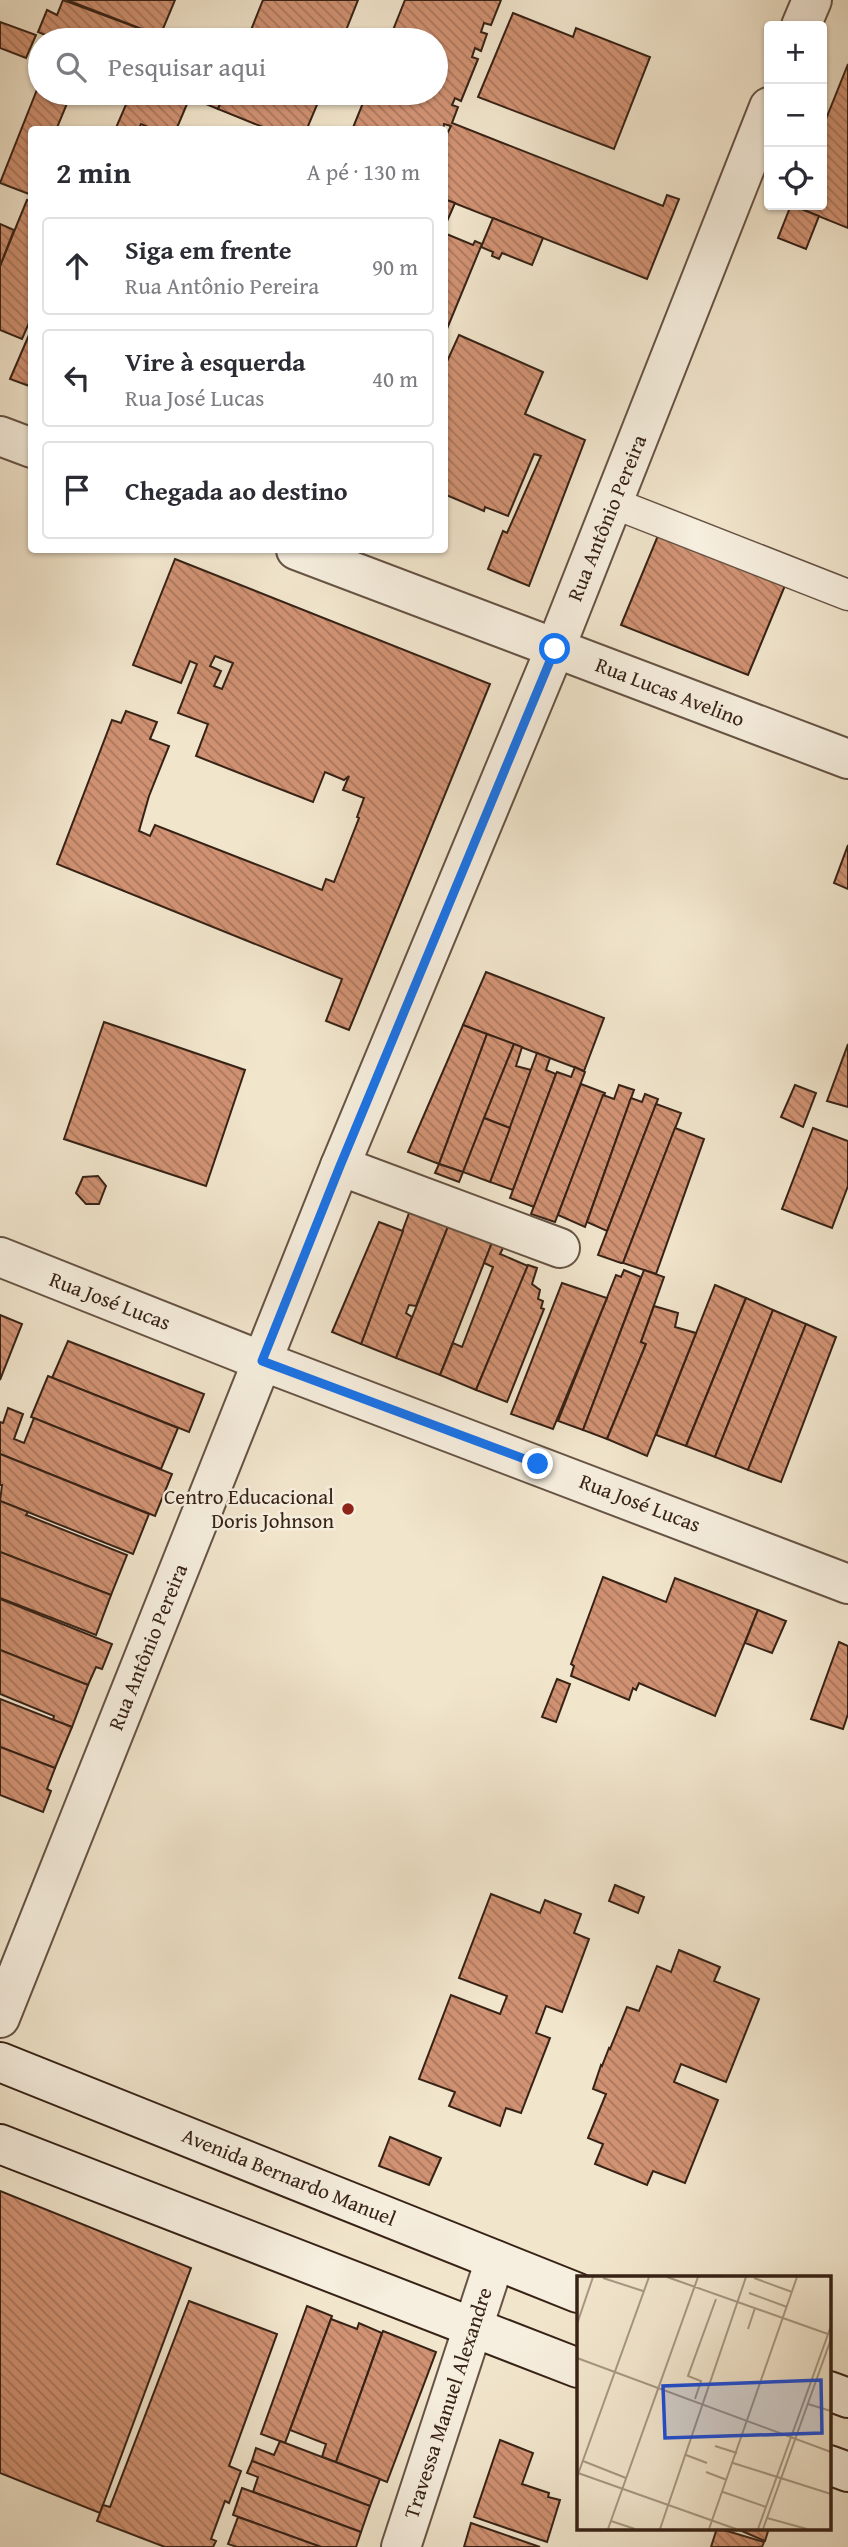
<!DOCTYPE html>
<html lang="pt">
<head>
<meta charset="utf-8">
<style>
  :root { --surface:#fff; --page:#f7f7f7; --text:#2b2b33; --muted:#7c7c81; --line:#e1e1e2 }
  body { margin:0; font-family:"Gentium Book Plus",serif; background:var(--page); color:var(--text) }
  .controls { position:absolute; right:21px; top:21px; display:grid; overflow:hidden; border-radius:7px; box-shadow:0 2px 5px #0004 }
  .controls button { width:63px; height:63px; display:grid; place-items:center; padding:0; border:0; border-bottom:2px solid var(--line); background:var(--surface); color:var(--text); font:35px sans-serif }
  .stop { position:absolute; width:21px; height:21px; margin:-16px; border:5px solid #1a73e8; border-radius:50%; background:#fff }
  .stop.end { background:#1a73e8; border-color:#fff; box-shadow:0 2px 7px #0008 }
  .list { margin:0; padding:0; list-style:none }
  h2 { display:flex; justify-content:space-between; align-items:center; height:91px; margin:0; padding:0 28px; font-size:30px }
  h2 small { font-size:23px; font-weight:400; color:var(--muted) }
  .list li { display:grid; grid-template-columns:46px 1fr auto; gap:21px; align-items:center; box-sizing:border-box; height:98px; margin:0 14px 14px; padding:0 14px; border:2px solid var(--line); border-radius:7px }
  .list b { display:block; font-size:26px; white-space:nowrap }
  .list p { margin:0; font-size:23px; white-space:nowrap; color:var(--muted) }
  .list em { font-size:23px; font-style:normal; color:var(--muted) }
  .icon { flex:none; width:38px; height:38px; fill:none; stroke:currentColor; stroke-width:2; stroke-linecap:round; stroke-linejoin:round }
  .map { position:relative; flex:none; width:848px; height:2547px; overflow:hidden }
  .search { position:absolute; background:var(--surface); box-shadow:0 2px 5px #0004; left:28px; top:28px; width:420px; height:77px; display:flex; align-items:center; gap:18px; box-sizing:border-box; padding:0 24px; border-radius:38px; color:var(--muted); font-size:26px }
  .panel { position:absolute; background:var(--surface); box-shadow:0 2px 5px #0004; left:28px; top:126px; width:420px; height:427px; border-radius:7px }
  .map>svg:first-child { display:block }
  .building { fill:url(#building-back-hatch); stroke:#372216; stroke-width:2; fill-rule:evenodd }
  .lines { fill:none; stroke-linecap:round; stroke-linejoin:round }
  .lane-casing { stroke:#665344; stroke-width:33 }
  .street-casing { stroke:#665344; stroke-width:42 }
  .secondary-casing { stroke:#372216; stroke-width:42 }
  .lane { stroke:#f6eede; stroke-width:30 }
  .street { stroke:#f6eede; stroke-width:38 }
  .secondary { stroke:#f6eede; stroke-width:38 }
  .route { stroke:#1a73e8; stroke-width:9 }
  .poi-dot { fill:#8f2418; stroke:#f6eede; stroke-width:2.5 }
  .labels { text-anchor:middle; stroke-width:5; stroke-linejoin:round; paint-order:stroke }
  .street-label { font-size:21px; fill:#372216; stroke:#f6eede }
  .poi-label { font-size:21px; fill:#372216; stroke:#f6eede; text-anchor:end }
  .inset-road { fill:none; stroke:#a79783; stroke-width:2 }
  .view { fill:#1d4ed8; fill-opacity:0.15; stroke:#1d4ed8; stroke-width:3.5 }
  .inset-edge { fill:none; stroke:#372216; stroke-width:3.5 }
</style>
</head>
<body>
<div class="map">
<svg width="848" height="2547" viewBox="0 0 848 2547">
  <defs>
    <pattern id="building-back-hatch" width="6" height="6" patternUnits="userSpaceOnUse" patternTransform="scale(1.75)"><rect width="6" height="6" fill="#d19273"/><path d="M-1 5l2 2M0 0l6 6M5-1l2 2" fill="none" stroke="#aa775d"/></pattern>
  </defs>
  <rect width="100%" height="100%" fill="#f1e5cc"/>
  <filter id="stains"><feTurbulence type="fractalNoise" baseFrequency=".00286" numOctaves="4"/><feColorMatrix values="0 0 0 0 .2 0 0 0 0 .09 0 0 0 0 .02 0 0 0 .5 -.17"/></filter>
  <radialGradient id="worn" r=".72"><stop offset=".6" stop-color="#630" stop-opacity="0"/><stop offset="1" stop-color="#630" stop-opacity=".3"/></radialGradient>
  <g class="building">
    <path d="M63,0L160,36L158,40H57L38,32L47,10L57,15Z"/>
    <path d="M67,0H175L160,36Z"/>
    <path d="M263,0H358L345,33L354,36L352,40H247Z"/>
    <path d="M405,0H501L491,25L484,23L481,32L487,34L481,51L475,48L472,57L478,59L461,101L455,98L452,105L458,107L452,123L663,206L667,195L679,199L647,279L444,199V131L448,132L451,126L444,124L443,130H352L367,93H436V40H389Z"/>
    <path d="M513,13L573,37L576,28L650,57L614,149L478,97Z"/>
    <path d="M0,22L36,35L26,58L0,48Z"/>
    <path d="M848,64V228L791,205H822V129Z"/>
    <path d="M40,82V93L71,94L56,130H32V189L29,194L0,183Z"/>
    <path d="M131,93H179L190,97L176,130H155L141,124L138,130H115Z"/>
    <path d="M179,93H225L218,109Z"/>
    <path d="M225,93H322L308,126L315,130H270L218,109Z"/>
    <path d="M444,199L455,203L444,228Z"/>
    <path d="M27,200L32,201V316L22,339L0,330V266Z"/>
    <path d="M791,205L819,216L806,249L778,238Z"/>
    <path d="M493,218L543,238L532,265L502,253L499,259L492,256L493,252L481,247Z"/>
    <path d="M0,224L14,230L0,266Z"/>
    <path d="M444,233L473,245L475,241L482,244L444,336Z"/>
    <path d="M32,328V387L10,379Z"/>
    <path d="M459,335L543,372L525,414L585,440L529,586L488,569L503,531L507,533L541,456L534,454L508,516L485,507L484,511L444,494V368Z"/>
    <path d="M664,521L791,571L748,675L621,625Z"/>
    <path d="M175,559L490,684L349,1030L326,1021L342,979L57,864L112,720L121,723L126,711L157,722L150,739L169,746L149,796L139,831L150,836L155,825L322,890L326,879L334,882L359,818L357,817L364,798L343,790L349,776L344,780L325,772L313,802L196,756L208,724L178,713L197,664L190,661L181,683L133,665ZM215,656L233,663L222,689L214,686L221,671L210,666Z"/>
    <path d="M848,845V889L834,883Z"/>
    <path d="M486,972L604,1018L584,1071L463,1025Z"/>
    <path d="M104,1022L245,1070L206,1186L64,1139Z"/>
    <path d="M463,1025L487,1034L439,1164L408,1152Z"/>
    <path d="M487,1034L514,1044L463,1172L439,1164Z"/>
    <path d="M514,1044L522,1047L516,1066L531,1070L510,1128L484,1118Z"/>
    <path d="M848,1044V1107L827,1101Z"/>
    <path d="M537,1053L550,1058L546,1070L556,1074L513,1190L490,1182Z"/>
    <path d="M575,1067L585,1072L534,1207L510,1198L556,1074L557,1072L571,1077Z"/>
    <path d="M581,1084L605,1093L555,1222L531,1214Z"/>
    <path d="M619,1085L634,1090L585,1227L558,1215L603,1095L614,1099Z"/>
    <path d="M795,1085L816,1093L803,1127L781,1117Z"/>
    <path d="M645,1094L658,1099L607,1231L587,1222L631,1098L642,1102Z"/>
    <path d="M656,1104L681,1113L623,1263H621L598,1255Z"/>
    <path d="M484,1118L510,1128L490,1182L463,1172Z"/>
    <path d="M675,1128L704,1139L656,1274L623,1263Z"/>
    <path d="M813,1128L848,1141V1186L832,1228L782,1209Z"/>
    <path d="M439,1164L463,1172L459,1182L435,1173Z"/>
    <path d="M98,1176L106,1186L99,1204H86L76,1193L83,1177Z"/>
    <path d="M412,1205L451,1219L416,1306L409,1305L406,1313L412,1317L396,1358L361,1344Z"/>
    <path d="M451,1219L495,1235L440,1375L396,1358Z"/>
    <path d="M379,1222L403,1231L361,1344L332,1332Z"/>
    <path d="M495,1235L507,1240L500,1254L528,1266L476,1390L440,1375L453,1343L462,1347L493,1267L484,1263Z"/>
    <path d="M528,1265L537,1268L532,1284L540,1290L538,1299L543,1301L541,1308L544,1309L507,1402L476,1390Z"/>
    <path d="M624,1270L641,1277L583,1430L558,1421L616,1275L621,1277Z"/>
    <path d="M644,1270L664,1277L641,1342L646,1344L607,1439L583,1430Z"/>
    <path d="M562,1283L607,1298L553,1429L511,1414Z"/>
    <path d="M715,1285L746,1298L686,1446L656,1435Z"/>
    <path d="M746,1298L773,1310L715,1457L686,1446Z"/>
    <path d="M654,1306L678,1313L675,1327L696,1333L647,1456L607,1439L646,1344L641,1342Z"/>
    <path d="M773,1310L806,1324L748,1470L715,1457Z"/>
    <path d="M0,1315L22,1324L0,1380Z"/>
    <path d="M806,1324L836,1337L781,1482L748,1470Z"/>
    <path d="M68,1341L204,1394L189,1432L52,1378Z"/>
    <path d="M48,1376L178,1428L161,1469L31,1417Z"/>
    <path d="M8,1408L23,1414L14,1439L24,1443L34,1418L172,1474L155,1516L0,1454V1422L3,1423Z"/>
    <path d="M0,1454L149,1514L133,1554L0,1501L2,1485H0Z"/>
    <path d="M0,1501L28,1512L26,1515L127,1555L111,1595L0,1552Z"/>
    <path d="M0,1552L111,1595L96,1635L0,1598Z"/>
    <path d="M603,1577L666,1602L675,1578L758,1610L715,1716L639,1683L636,1690L633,1688L629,1700L571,1676L574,1666L571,1664Z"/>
    <path d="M0,1599L112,1644L102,1669L96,1667L88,1685L0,1650Z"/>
    <path d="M758,1610L786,1621L772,1653L745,1643Z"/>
    <path d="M839,1642L848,1646V1714L843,1729L811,1719Z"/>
    <path d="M0,1650L88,1685L72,1727L53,1720L54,1716L0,1694Z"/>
    <path d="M557,1679L570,1684L556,1722L542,1717Z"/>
    <path d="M0,1699L72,1727L55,1768L0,1747Z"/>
    <path d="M0,1747L55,1768L47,1789L51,1791L43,1812L0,1795Z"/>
    <path d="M615,1885L644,1897L638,1913L609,1901Z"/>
    <path d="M491,1894L540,1913L545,1900L581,1914L574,1933L589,1939L562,2012L546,2006L536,2033L550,2038L521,2113L506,2108L500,2126L449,2106L455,2092L419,2079L451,1995L500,2014L507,1996L459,1978Z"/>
    <path d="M679,1950L720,1967L714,1981L759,1999L726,2082L681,2064L674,2082L718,2100L685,2183L653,2171L647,2185L595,2164L603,2144L588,2138L606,2094L593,2089L601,2065L602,2066L609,2048L610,2049L627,2007L639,2011L657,1966L671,1972Z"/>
    <path d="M390,2137L441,2158L429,2185L379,2166Z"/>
    <path d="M0,2191L191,2268L100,2513L0,2473Z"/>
    <path d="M189,2301L277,2334L229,2466L241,2471L229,2503L225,2501L211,2539L216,2541L213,2547H165L97,2521L103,2505L110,2507Z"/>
    <path d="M307,2306L332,2316L285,2443L261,2434Z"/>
    <path d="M331,2319L357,2329L359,2323L382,2333L336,2462L322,2457L326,2444L290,2430Z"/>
    <path d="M383,2331L436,2352L387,2482L336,2462Z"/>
    <path d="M500,2440L533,2453L522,2484L549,2493L548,2497L560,2500L547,2542L474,2517Z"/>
    <path d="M280,2441L380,2479L370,2506L252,2461L256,2448L274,2455Z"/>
    <path d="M252,2461L370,2506L361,2532L253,2492L258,2477L247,2473Z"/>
    <path d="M242,2488L361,2532L356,2547H321L233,2515Z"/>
    <path d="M238,2517L252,2522L321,2547H237L228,2544Z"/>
    <path d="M471,2523L540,2547H464Z"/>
    <path d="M717,2528L764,2542L762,2547H711Z"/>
    <path d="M735,2528H769L765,2541Z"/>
  </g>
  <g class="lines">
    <g class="lane-casing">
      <path id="lane" d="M613,503L848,595"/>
    </g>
    <g class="street-casing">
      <g id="street">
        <path d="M801,26L812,0"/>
        <path d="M0,436L32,448"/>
        <path d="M296,550L848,759"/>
        <path d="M340,1166L560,1248"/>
        <path d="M0,1257L262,1361L848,1584"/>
        <path d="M0,2018L340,1166L555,649L769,107"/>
        <path d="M401,2547L495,2260"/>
      </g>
    </g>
    <g class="secondary-casing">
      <g id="secondary">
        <path d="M0,2062L578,2293"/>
        <path d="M0,2144L578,2368"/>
        <path d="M829,2391L848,2398"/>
        <path d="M829,2465L848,2472"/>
      </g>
    </g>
    <use href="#lane" class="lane"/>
    <use href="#street" class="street"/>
    <use href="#secondary" class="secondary"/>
  </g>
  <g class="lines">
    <path class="route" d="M538,1464L262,1361L340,1166L555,649"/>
  </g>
  <circle class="poi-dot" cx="348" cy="1509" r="7"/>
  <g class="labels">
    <g class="street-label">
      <text transform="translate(607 518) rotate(-68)" y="7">Rua Antônio Pereira</text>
      <text transform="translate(670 692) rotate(21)" y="7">Rua Lucas Avelino</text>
      <text transform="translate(110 1301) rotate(21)" y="7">Rua José Lucas</text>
      <text transform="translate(640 1503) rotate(21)" y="7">Rua José Lucas</text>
      <text transform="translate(148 1647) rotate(-68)" y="7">Rua Antônio Pereira</text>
      <text transform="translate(289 2177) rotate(22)" y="7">Avenida Bernardo Manuel</text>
      <text transform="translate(448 2403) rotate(-72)" y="7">Travessa Manuel Alexandre</text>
    </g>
    <g class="poi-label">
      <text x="334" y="1504">Centro Educacional<tspan x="334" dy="24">Doris Johnson</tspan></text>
    </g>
  </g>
  <g transform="translate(577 2276)">
    <rect width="254" height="254" fill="#f1e5cc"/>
    <path class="inset-road" d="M90,1L251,58M26,2L66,15M177,2L215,16M172,17L210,31M0,48L16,1M171,53L178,32M0,82L254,176M118,123L124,105L111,100L139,23M231,128L254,135M138,170L160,177M109,179L130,187M6,185L49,202M156,187L254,218M129,196L150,204M1,197L159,253M0,201L72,1M146,216L189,231M190,242L230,253M34,245L58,253M31,253L121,1M83,253L169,1M132,253L220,1M181,253L254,50M186,253L254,63"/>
    <path class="view" d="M244,104L245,157L88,162L86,110Z"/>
    <rect width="254" height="254" class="inset-edge"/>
  </g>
  <rect width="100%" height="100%" filter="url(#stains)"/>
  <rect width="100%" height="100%" fill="url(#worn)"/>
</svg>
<div class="controls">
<button>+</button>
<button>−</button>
<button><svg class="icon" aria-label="locate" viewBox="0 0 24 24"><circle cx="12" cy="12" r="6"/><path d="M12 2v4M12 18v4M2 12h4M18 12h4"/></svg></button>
</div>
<div class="stop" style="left:555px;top:649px"></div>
<div class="stop end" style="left:538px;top:1464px"></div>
<div class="search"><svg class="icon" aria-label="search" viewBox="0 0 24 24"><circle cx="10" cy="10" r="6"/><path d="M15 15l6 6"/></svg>Pesquisar aqui</div>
<section class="panel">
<h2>2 min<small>A pé · 130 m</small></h2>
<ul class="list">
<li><svg class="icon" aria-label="ahead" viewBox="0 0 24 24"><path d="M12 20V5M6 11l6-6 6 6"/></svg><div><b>Siga em frente</b><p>Rua Antônio Pereira</p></div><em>90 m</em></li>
<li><svg class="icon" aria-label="left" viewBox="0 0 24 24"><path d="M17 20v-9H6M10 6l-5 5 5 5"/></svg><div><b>Vire à esquerda</b><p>Rua José Lucas</p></div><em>40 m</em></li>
<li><svg class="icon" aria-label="arrive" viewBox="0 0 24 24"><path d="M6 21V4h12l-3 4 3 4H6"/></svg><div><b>Chegada ao destino</b></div></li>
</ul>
</section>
</div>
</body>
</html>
